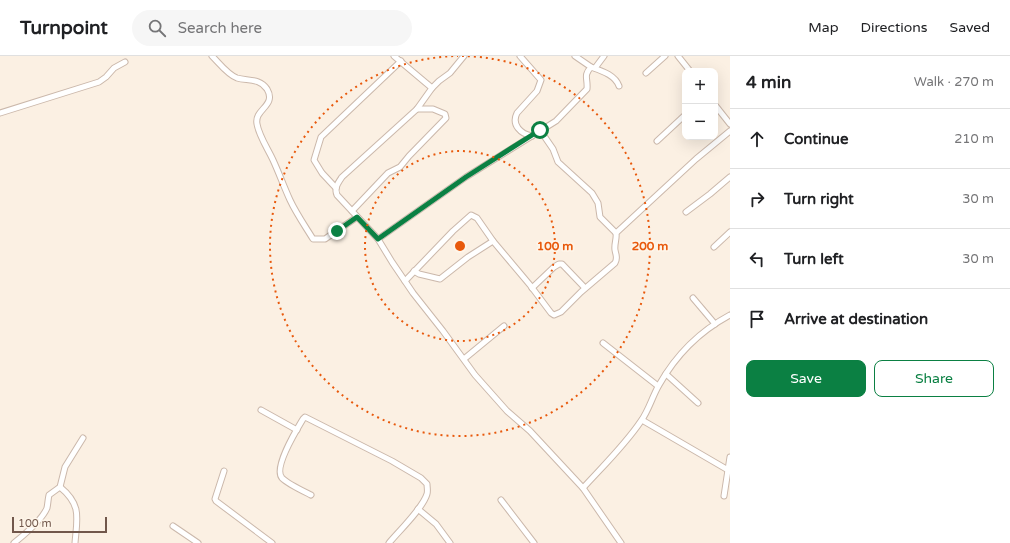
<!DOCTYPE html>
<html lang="en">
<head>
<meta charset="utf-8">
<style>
  :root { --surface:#fff; --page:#f6f6f6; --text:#202124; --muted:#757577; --line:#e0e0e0; --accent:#0b8043 }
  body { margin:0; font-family:"Varela Round",sans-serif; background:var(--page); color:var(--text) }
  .controls { position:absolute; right:12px; top:12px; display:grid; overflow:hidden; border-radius:8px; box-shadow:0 4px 16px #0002 }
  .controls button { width:36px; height:36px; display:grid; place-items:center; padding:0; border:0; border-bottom:1px solid var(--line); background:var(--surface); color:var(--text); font:20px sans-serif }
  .scale { position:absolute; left:12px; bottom:10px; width:95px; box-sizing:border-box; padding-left:4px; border:2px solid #71574b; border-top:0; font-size:11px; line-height:14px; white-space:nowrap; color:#71574b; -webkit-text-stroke:3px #fef5e9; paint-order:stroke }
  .stop { position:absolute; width:12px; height:12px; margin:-9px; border:3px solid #0b8043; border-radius:50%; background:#fff }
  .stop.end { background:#0b8043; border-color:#fff; box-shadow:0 1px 4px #0008 }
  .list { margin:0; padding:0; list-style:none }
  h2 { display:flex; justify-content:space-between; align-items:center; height:52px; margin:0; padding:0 16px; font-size:17px }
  h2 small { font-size:13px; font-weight:400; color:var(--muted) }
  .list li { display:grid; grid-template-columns:26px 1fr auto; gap:12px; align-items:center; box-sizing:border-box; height:60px; padding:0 16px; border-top:1px solid var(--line) }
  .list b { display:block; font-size:15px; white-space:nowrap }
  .list em { font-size:13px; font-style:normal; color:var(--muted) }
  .actions { display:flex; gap:8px; padding:12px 16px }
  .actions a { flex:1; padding:9px 0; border:1px solid var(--accent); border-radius:8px; text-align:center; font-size:14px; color:var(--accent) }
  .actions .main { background:var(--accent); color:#fff }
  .icon { flex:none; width:22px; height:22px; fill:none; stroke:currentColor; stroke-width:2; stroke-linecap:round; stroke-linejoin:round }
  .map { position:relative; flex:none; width:730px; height:487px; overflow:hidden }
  header { display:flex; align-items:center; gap:24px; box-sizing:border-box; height:56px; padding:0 20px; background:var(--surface); border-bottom:1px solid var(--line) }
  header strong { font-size:19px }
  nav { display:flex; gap:22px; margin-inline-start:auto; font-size:14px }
  .search { width:280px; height:36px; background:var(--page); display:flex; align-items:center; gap:10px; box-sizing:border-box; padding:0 14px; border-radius:22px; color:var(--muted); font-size:15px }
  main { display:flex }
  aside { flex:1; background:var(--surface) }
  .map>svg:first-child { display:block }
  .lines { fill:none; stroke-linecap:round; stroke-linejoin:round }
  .street-casing { stroke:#cbb8ab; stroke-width:7 }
  .street { stroke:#fff; stroke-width:5 }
  .route { stroke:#0b8043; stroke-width:5 }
  .ring { fill:none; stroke:#e8590c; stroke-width:2; stroke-dasharray:2 4 }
  .centre { fill:#e8590c; stroke:#fef5e9; stroke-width:2 }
  .ring-label { font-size:12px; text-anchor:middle; font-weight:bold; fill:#e8590c; stroke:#fef5e9; stroke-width:3.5; stroke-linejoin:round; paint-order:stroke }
</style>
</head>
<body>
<header>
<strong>Turnpoint</strong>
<div class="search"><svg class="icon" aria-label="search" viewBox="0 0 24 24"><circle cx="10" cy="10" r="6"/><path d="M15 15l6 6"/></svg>Search here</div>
<nav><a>Map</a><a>Directions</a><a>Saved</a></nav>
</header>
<main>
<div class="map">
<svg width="730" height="487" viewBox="0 0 730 487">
  <rect width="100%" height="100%" fill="#fbf0e3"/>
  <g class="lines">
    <g class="street-casing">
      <g id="street">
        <path d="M212,0C219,7 228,19 237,22C247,25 260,22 267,33C277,50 254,53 257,68C259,80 268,93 273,104C279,117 284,131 290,144C296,157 305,170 313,183H325L357,161"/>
        <path d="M394,0L432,32L439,25L450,17L464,0"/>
        <path d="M520,0L541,24L537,35L517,57C511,69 521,78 532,80"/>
        <path d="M575,0L591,11C583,20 588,22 587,33L556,65L466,121L378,183L392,206L413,237L443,275L475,319L507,355L530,375L583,432L621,487"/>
        <path d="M678,0L690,15"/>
        <path d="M591,11C602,15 615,19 619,30"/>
        <path d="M595,12L604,0"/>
        <path d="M646,17L665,0"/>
        <path d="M715,49L730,68"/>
        <path d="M0,57L99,26L106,21L114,12L125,6"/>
        <path d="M540,74L553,93L558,106L592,137L598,147L600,161L616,177"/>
        <path d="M657,85L685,59"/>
        <path d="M336,132L322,117L314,104L321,81L401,5"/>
        <path d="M352,155L388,117L400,111L409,100L446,62L445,58L433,53H417"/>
        <path d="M686,156L710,138L730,121"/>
        <path d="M378,183L337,139C334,132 338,127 342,121L417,53L432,32"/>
        <path d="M714,191L730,176"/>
        <path d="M414,215L419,218L440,223L468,201L493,185L530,229L551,257L554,259L561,256L581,236L615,207C618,202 616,200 615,194C614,188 617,183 616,177L696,103L730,75"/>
        <path d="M405,225L453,175L471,159L477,162L493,185"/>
        <path d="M532,232L554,211L559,208H562L585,232"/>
        <path d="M693,242L715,268"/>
        <path d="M603,287L658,330"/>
        <path d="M464,303L504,270"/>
        <path d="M666,318L698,347"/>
        <path d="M261,354L297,374"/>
        <path d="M642,364L728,414"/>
        <path d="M224,415L215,443L216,445L272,487"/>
        <path d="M60,431C82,449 77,462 75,487"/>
        <path d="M583,432C603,410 625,389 641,365C649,354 652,341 659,329C676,299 700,275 730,259"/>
        <path d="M311,439C303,435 288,428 282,422C273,412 297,373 303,363L305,361L392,405L421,422L427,428C427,431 428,435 427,438C423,452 399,475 389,487"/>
        <path d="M724,440L730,401"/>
        <path d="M501,444L534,487"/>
        <path d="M418,453L436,468L450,487"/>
        <path d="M173,470L198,487"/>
        <path d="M14,487C24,479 42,464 47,452C48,447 48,443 49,439L60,431L65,411L83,382"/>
      </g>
    </g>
    <use href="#street" class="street"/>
  </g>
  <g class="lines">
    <path class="route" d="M337,175L357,161L378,183L466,121L540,74"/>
  </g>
  <g class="ring">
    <circle cx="460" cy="190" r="95"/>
    <path d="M462 0A190 190 0 1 1 458 0"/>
  </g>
  <circle cx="460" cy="190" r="6" class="centre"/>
  <g class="ring-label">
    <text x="555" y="194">100 m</text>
    <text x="650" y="194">200 m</text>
  </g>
</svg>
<div class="controls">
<button>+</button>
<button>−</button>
</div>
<div class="scale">100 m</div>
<div class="stop" style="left:540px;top:74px"></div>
<div class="stop end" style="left:337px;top:175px"></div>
</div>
<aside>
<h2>4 min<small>Walk · 270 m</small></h2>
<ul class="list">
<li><svg class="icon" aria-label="ahead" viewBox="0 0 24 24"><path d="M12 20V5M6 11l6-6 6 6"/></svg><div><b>Continue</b></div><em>210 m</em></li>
<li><svg class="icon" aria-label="right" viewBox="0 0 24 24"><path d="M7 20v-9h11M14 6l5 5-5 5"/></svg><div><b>Turn right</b></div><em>30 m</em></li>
<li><svg class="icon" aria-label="left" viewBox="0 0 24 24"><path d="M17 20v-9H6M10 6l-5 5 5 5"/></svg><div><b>Turn left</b></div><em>30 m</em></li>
<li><svg class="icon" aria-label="arrive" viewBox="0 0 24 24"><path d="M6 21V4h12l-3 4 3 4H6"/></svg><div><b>Arrive at destination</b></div></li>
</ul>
<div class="actions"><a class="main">Save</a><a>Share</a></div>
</aside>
</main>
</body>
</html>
